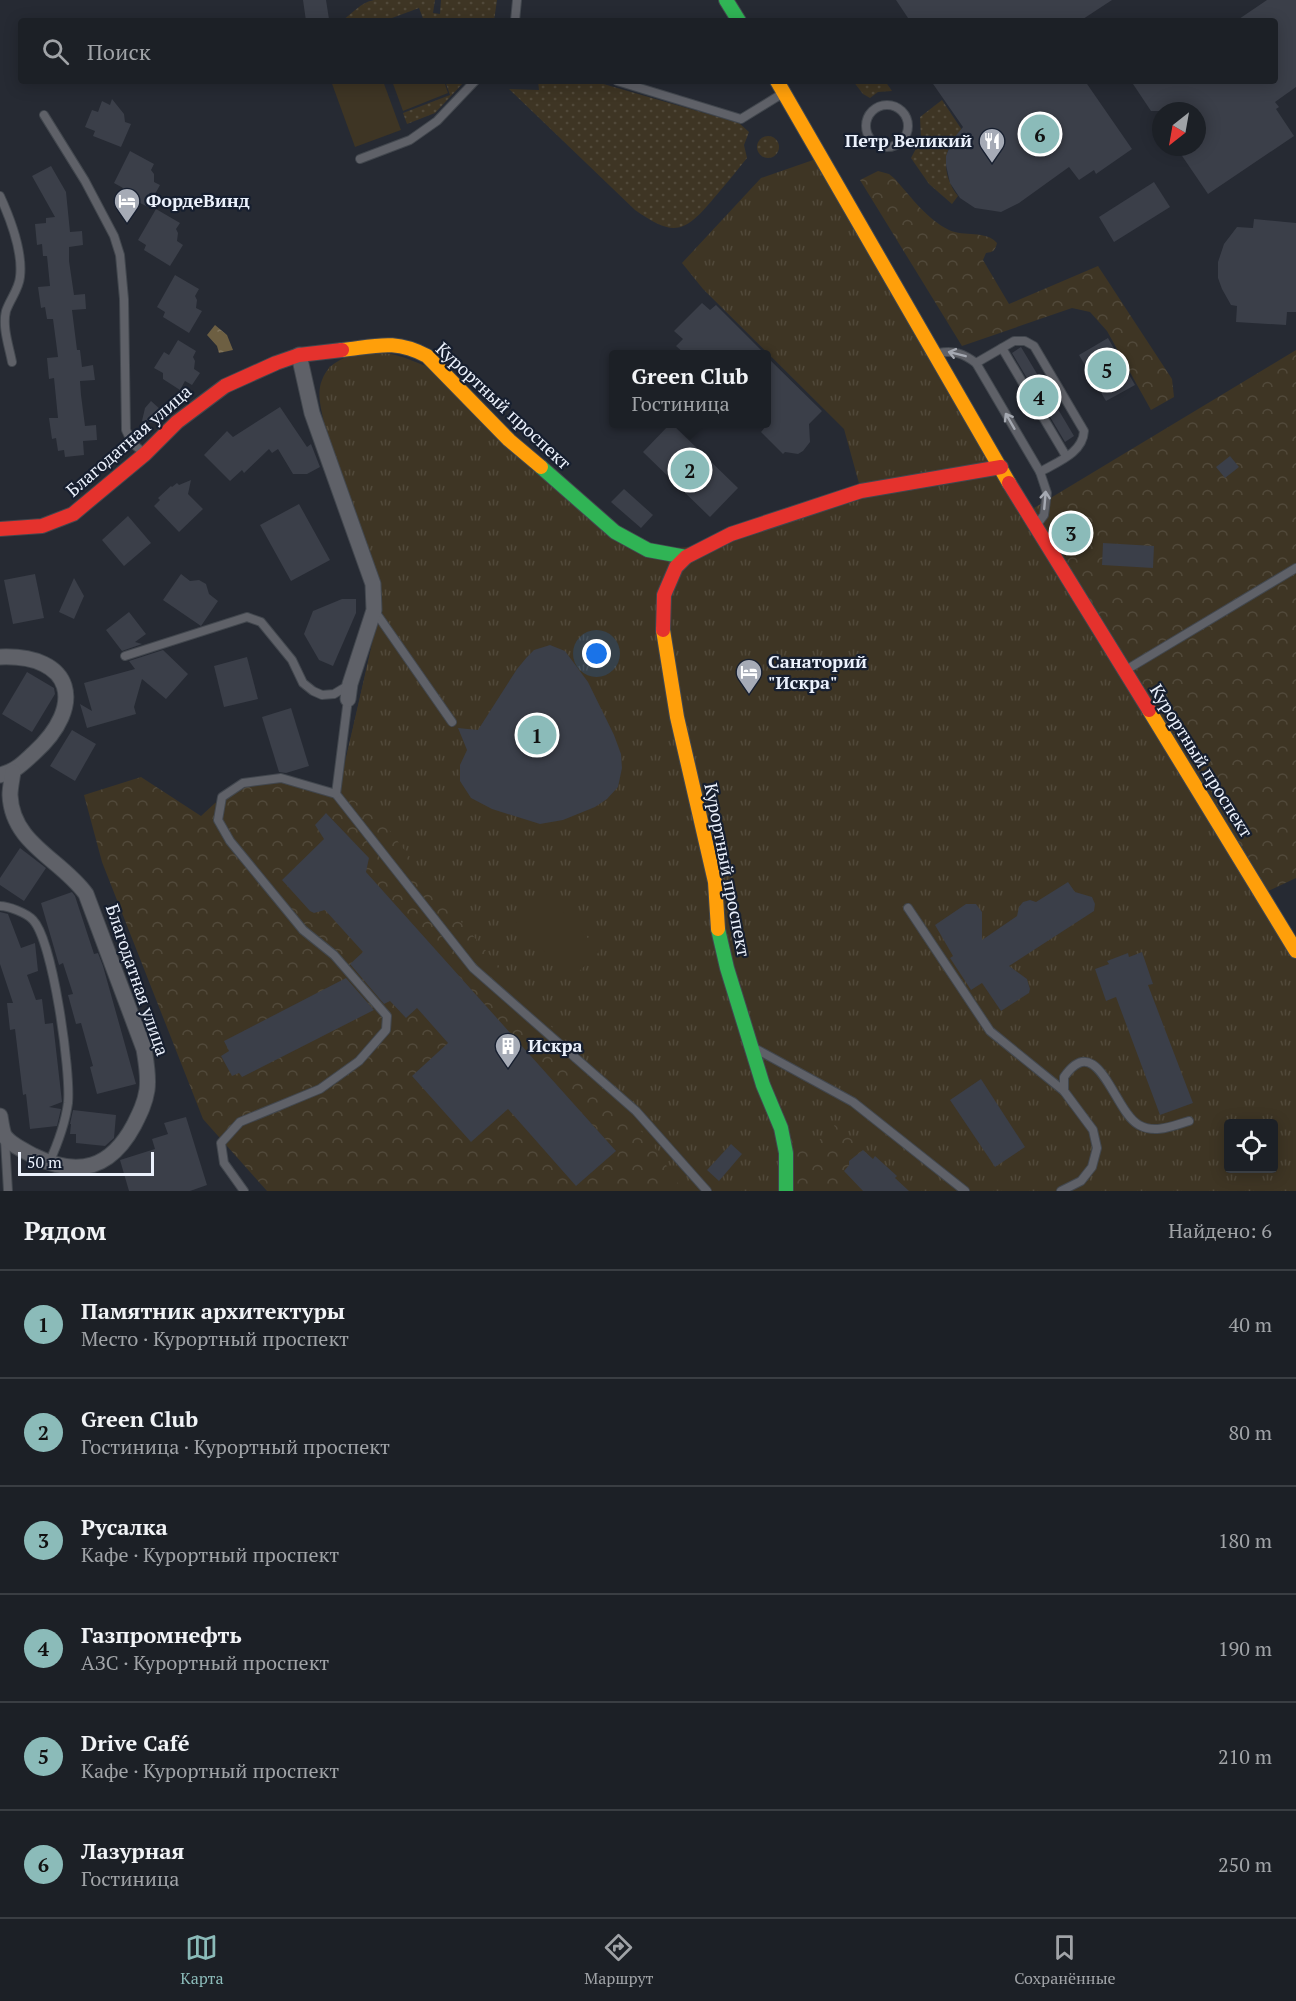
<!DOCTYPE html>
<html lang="ru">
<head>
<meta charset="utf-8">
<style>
  :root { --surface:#1c2026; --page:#25282e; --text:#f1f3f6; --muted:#a0a3a7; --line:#3a3e43; --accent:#8bbbb9 }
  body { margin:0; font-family:"PT Serif",serif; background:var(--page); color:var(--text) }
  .controls { position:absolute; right:18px; bottom:18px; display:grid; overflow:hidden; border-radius:6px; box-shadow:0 3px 15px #0003 }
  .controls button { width:54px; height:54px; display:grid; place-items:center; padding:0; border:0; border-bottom:2px solid var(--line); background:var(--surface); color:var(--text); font:30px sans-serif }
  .compass { position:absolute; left:1152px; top:102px; width:54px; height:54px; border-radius:50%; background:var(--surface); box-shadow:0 3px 15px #0003; rotate:211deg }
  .scale { position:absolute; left:18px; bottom:15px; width:136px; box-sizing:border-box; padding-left:6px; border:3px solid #ebf1fc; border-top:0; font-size:16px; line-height:21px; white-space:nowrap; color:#ebf1fc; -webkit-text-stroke:4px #171f2f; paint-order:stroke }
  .you { position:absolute; left:597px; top:654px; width:21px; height:21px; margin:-15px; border:4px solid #fff; border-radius:50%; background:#1a73e8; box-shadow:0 0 0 9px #1a73e833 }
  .badge { display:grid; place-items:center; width:39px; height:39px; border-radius:50%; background:var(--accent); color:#111; font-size:20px; font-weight:700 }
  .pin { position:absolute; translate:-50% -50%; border:3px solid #fff; box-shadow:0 2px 6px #0006 }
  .popup { position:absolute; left:609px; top:350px; width:162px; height:78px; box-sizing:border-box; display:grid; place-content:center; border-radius:6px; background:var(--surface); filter:drop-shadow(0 2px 4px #0005); font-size:20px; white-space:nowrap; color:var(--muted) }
  .popup b { font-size:22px; color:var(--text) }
  .popup::after { content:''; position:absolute; left:50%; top:100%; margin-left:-12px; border:12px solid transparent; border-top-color:var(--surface) }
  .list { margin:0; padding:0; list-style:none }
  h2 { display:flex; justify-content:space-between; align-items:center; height:78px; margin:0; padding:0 24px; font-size:26px }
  h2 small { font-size:20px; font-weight:400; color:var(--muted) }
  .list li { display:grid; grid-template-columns:39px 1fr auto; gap:18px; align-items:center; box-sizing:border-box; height:108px; padding:0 24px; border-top:2px solid var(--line) }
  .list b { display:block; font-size:22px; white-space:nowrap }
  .list p { margin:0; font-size:20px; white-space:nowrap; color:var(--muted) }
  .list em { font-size:20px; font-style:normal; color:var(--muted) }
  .icon { flex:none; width:33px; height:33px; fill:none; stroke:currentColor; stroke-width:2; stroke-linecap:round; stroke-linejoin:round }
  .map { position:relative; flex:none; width:1296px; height:1191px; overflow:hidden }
  .search { position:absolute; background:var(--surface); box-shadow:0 3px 15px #0003; left:18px; right:18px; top:18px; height:66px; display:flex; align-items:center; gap:15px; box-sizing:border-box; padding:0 21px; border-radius:6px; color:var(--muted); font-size:22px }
  .sheet { height:726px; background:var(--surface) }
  nav { display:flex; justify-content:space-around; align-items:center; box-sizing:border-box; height:84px; border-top:2px solid var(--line); background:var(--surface); font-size:16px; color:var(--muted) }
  nav a { display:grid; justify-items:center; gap:3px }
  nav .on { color:var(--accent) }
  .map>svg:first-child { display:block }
  .grass { fill:url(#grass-dots) }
  .forest { fill:url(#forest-crowns) }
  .park { fill:url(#park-tufts); fill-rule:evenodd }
  .pitch { fill:#3e3524 }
  .water { fill:url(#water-ripples) }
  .building { fill:#3b3f49 }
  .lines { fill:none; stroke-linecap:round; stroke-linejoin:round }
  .lane-casing { stroke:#42474e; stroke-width:10 }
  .street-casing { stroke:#42474e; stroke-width:17 }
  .fast-casing { stroke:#42474e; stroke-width:16 }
  .slow-casing { stroke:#42474e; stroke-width:16 }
  .jam-casing { stroke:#42474e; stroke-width:16 }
  .lane { stroke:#5f6168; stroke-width:8 }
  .street { stroke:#5f6168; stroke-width:15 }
  .fast { stroke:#30b455; stroke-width:14 }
  .slow { stroke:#ff9f0a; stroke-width:14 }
  .jam { stroke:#e5322d; stroke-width:14 }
  .oneway { stroke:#a5a9b2 }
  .labels { text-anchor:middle; stroke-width:4.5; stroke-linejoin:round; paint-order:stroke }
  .poi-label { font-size:18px; font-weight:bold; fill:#ebf1fc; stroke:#171f2f; text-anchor:start }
  .street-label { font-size:18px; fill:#ebf1fc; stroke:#171f2f }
</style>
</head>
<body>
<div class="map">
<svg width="1296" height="1191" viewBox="0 0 1296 1191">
  <defs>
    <pattern id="grass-dots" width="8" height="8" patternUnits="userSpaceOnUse" patternTransform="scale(1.5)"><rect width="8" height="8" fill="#3e3524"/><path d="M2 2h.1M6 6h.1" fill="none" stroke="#51493a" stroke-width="1.8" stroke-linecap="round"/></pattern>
    <pattern id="forest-crowns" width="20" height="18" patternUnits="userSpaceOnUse" patternTransform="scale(1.5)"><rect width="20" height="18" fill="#3e3524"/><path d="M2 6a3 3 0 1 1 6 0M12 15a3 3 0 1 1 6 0" fill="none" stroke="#51493a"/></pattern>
    <pattern id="park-tufts" width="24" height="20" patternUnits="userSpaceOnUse" patternTransform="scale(1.5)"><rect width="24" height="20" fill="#3e3524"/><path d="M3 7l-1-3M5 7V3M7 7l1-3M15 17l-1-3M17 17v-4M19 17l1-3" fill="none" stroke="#51493a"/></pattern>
    <pattern id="water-ripples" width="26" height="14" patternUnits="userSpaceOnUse" patternTransform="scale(1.5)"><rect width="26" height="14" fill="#6d5f42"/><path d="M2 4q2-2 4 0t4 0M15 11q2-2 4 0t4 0" fill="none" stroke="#82765e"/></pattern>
  </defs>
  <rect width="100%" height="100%" fill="#262a33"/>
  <g class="grass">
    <path d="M374,0H435L433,13L440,14L441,0H497L494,21H424L419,8L384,21H341C353,14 360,2 374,0Z"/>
    <path d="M445,81H465L435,113L407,124L403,113L450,95Z"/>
    <path d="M538,81H593L739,123L749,132L744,145L747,158C736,172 725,185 714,198C684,234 674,237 635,210L509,89L539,90Z"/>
    <path d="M853,81H885L892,91L878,92L870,98L863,94Z"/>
    <path d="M942,100L962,130C941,148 942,176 958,196L952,204L929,184L911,158L921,139L920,117Z"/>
    <circle cx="768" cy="147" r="11"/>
  </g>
  <g class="forest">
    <path d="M878,171L889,174L895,179C911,197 927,219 949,230C964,237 986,230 997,243C995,251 993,252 986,253L983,260L1009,304L1098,266L1172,379L1174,397L1151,410L1107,331L1090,312L1072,308L962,346L860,180Z"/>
    <path d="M1296,350V878L1262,894L1228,1124L1133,1191H267L203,1119L102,862L84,795L141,777L201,816L240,780L278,777L338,793L379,614L381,589L325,426C320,400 316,389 330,366L645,551L1024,514Z"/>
  </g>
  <path class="park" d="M816,159L1296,955V1191H912L835,1125L812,1147L775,1115L784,1191H683L653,1145L451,910L375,812L338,793L379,614L381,589L325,426C322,412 316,394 322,380C332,353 366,351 391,354C402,356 415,362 426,366L612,532L682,558L860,487L844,429L703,289L682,263L761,178ZM1228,1124H1274V1168H1228Z"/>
  <g class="pitch">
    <path d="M331,81H383L401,130L355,147Z"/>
    <path d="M392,81H444L448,93L403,111Z"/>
    <path d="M546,894L600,951L571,979L516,922Z"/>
  </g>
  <path class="water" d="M215,325L227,335L233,350L219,353L217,346L207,335Z"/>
  <g class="building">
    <path d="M303,0H326L329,19L306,21Z"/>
    <path d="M896,0H1112L1080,21H910Z"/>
    <path d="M1267,0H1296V87L1275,102L1279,107L1276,109L1294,136L1208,194L1176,147H1197V111H1151L1131,81H1275V21H1236Z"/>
    <path d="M931,81H1085L1132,149L1096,174L1094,170L1079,180L1069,167L1019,203L1001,212L975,208L960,198L950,183L946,165V156L953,139L963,127Z"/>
    <path d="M112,99L124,114L125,122L131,124L121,147L93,136L95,131L85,127L92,110L98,112L102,101L110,105Z"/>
    <path d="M130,151L154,164L151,170L154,174V182L160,185L148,207L120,193L123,188L114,183Z"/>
    <path d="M51,166L66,192L70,232L82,231L83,245L69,247V261L74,295L85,294L86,309L72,310L77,350H80L82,367L93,365L95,380L80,381L81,395L85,426L96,425L97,440L83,441L84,455L65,457L64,450L58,451L56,438L52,439L49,418H58L54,378L49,379L47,358L58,357L53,319H47L45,307L41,308L38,287L50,286L47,256H43L42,244L37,245L35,224L46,223V218L55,217L32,176Z"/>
    <path d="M1154,182L1170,207L1114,242L1099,217Z"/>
    <path d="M156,209L180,223L176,229L178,233L177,241L183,245L170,266L144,250L146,245L138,240Z"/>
    <path d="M1254,219L1296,223V312H1287L1286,325L1236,322L1237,306L1231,305L1222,289L1218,278V262L1224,244L1237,227L1253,228Z"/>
    <path d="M175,275L199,289L195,296L197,300L196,308L202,311L189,333L163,317L165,312L157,307Z"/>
    <path d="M702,303L710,310L716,305L765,354H685L676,346L683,339L674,331Z"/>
    <path d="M1108,338L1135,385L1106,401L1079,355Z"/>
    <path d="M178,340L196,351L193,357L195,361L194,369L200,373L192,385L185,381L180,390L163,379V373L154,368L164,352L169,355Z"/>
    <path d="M1021,347L1074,436L1065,442L1012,353Z"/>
    <path d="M766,356L822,411L809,424L810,442L803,451L798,454L785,452L783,454L761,432L766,426Z"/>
    <path d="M151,401L161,410L162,419L157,424L142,421L145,408Z"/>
    <path d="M280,407L307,447L311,444L320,467L307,474H293L278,449L272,453L269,449L244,473L242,470L230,481L204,455L227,431L233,437Z"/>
    <path d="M671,423L738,488L710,517L643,452Z"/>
    <path d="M1230,456L1239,467L1225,478L1216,467Z"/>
    <path d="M191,480L188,494L203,509L179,532L154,506L160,500L158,498L171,486L172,487L177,483L179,485Z"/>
    <path d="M624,489L653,515L641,528L611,502Z"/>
    <path d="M299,504L330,560L291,581L260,525Z"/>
    <path d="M128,516L151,543L124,566L102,540Z"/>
    <path d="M1103,543L1154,546L1153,568L1102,565Z"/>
    <path d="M35,574L44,618L13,624L4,580Z"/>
    <path d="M181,574L190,581L199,580L206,584L209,594L218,601L201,626L163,600Z"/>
    <path d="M74,578L84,596L74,619L59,612Z"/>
    <path d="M342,599H356V613L333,666L319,660L304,634L313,611Z"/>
    <path d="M129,612L146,634L135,642L142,644L122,651L106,630Z"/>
    <path d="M550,645L565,651L588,682L614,735L621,754L622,768L618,787L607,799L595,807L563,820L540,824L492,809L471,798L460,781V765L467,750L458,728L478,730L517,669L527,657L534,650Z"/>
    <path d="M163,650L188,674L166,699L142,679L134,707L136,714L87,728L80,704L92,711L84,683L135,669L129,661Z"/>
    <path d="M247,657L258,699L224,707L214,666Z"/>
    <path d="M27,672L54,688L55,694L32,732L2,714Z"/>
    <path d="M291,708L309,766L286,773L279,772L262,717Z"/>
    <path d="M72,730L96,744L75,781L50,766Z"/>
    <path d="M326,813L369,858L366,872L616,1151L576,1186L508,1109L471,1142L412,1076L448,1043L417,1008L406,1018L390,1001L384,1004L350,964L363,952L325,910L314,913L310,911L282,880L324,839L315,825Z"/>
    <path d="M20,848L46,868L24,901L0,885V878Z"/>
    <path d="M1068,882L1075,892L1092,897L1095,904L1094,911L1009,966L1027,979L1030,989L1029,993L1001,1011L982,983L971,990L950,958L953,956L935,925L966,904H976L982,912V940L1017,916L1019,907L1023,902L1030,900L1036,902Z"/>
    <path d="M72,892L75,896L94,954L98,953L103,966L136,1084L97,1094L90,1067L93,1066L81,1023L76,1024L68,995L73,994L63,963L59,965L41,903Z"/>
    <path d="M0,912L8,914L21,948L35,943L38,971L27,975L36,1000L42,999L45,1024L53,1023L62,1102L49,1107L61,1109L57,1126L30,1129L26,1094L23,1095L15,1029L10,1030L7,1003H13L0,964Z"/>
    <path d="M1142,952L1153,984L1148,985L1193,1103L1160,1115L1116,997L1106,1001L1095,969L1109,964L1107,961L1128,953L1129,957Z"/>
    <path d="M346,978L374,1010L242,1077L239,1073L232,1076L221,1056L229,1051L224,1041Z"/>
    <path d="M981,1079L1025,1147L995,1167L950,1100Z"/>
    <path d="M73,1110L116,1115L114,1138L105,1146L76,1143V1134H70L71,1124H70Z"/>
    <path d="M186,1117L207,1185L190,1191H129L120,1160L155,1149L152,1139L168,1134L164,1123Z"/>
    <path d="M731,1144L742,1154L719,1181L707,1170Z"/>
    <path d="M863,1150L873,1159L875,1156L897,1176L895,1178L909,1191H863L844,1171L849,1165V1161Z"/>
  </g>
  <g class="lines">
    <g class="lane-casing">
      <g id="lane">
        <path d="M515,21L517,0"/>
        <path d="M617,81L741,119L780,95"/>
        <circle cx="887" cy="126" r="21"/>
        <path d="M44,115L85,181L114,236L120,255L124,299L126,430L132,443L144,453"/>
        <path d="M360,159L410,140L437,121L475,81"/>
        <path d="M0,196C10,218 23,253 20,277C19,289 10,299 6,311C2,327 9,346 12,362"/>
        <path d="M1002,348L1066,456"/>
        <path d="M939,353C954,350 964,354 976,363L1040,472L1047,493L1044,515L1038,523"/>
        <path d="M976,363L1014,341H1025L1034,346L1084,431C1083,453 1057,462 1040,472"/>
        <path d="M374,610L452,722"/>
        <path d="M125,656L247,617L261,622L292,660L303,683L313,691L322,695L334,694L349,685"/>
        <path d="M1126,670L1296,568"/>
        <path d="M336,794L473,968L636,1111L707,1191"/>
        <path d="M0,906C8,906 27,913 33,920C53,941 71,1072 68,1103C65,1125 58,1143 49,1163"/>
        <path d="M908,908L990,1031L1064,1091"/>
        <path d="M756,1049L853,1102L965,1191"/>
        <path d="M5,1140L8,1191"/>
        <path d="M244,1191L224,1163L221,1143L240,1122L320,1089L359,1061L386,1030L387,1016L334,955L303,930L230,841L218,820L222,797L243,783L281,778L336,794L348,699"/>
        <path d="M1061,1191L1081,1181L1092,1167L1097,1148L1093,1130L1064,1091V1077C1098,1028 1114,1112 1139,1125C1155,1134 1172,1126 1189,1121"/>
      </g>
    </g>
    <g class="street-casing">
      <g id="street">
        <path d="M299,355L312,413L373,584L374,610L350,684L348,699"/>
        <path d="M0,657C74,654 86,706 34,753C22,764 16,771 0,775"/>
        <path d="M0,1116C1,1122 2,1130 4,1135C9,1144 25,1151 34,1156C79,1178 111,1168 134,1125C140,1113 145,1103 147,1090C149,1076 146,1062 144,1049L86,894C61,859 12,844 10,795C10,788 12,779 13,772"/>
      </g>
    </g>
    <g class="fast-casing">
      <g id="fast">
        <path d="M726,0L739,21"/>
        <path d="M541,467L615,532L648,550L686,557"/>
        <path d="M718,929L727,968L763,1085L781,1128L786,1153V1191"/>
      </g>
    </g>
    <g class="slow-casing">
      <g id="slow">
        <path d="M777,81L1009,483"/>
        <path d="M342,350C377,346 395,339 427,356L509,440L541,467"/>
        <path d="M663,630L677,717L715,882L718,929"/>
        <path d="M1149,710L1296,951"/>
      </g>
    </g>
    <g class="jam-casing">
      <g id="jam">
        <path d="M1009,483L1149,710"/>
        <path d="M0,529L42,526L73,514L145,454L177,422L225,386L276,363L299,355L342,350"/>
        <path d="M663,630L664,595L676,567L686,557L731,534L861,491L1001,467"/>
      </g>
    </g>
    <use href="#lane" class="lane"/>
    <use href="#street" class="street"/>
    <use href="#fast" class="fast"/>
    <use href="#slow" class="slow"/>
    <use href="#jam" class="jam"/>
  </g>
  <defs><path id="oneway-shaft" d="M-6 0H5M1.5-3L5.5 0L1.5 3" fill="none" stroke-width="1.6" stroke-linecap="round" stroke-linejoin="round" transform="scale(1.5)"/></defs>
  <g class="oneway">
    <use href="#oneway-shaft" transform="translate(957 354) rotate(-166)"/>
    <use href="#oneway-shaft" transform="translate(1010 421) rotate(-120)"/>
    <use href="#oneway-shaft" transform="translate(1045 500) rotate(-85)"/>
  </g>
  <defs>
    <g id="restaurant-pin" transform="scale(1.35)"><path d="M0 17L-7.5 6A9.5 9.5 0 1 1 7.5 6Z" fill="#a6abb6" stroke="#171f2f"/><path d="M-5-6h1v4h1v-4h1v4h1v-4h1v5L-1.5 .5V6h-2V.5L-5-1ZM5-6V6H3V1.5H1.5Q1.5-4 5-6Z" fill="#fff"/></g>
    <g id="hotel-pin" transform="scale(1.35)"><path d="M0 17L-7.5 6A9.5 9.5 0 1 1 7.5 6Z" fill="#a6abb6" stroke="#171f2f"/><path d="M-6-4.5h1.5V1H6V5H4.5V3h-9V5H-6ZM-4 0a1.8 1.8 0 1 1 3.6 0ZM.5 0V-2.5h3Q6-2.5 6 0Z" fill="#fff"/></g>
    <g id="building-pin" transform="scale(1.35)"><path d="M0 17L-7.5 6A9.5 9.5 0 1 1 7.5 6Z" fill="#a6abb6" stroke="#171f2f"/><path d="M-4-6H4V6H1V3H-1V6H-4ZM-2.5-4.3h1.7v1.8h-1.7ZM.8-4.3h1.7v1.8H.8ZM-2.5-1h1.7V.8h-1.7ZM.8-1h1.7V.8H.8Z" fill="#fff"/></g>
  </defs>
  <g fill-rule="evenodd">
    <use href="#restaurant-pin" x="992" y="141"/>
    <use href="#hotel-pin" x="127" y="201"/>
    <use href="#hotel-pin" x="749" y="672"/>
    <use href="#building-pin" x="508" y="1046"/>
  </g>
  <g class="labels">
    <g class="poi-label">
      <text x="972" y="147" text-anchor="end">Петр Великий</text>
      <text x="146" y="207">ФордеВинд</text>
      <text x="768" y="668">Санаторий<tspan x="768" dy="21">"Искра"</tspan></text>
      <text x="528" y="1052">Искра</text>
    </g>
    <g class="street-label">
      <text transform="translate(503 406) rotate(43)" y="6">Курортный проспект</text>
      <text transform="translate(129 441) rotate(-41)" y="6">Благодатная улица</text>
      <text transform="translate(1201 761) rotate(58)" y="6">Курортный проспект</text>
      <text transform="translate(727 870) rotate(79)" y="6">Курортный проспект</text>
      <text transform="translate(137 980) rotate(71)" y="6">Благодатная улица</text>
    </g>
  </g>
</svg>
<div class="controls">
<button><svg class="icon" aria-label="locate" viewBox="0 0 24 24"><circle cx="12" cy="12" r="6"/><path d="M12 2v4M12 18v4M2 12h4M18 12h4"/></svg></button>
</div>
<svg class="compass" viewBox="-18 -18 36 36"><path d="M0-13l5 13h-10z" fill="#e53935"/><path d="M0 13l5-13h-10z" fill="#a0a3a7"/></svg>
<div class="scale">50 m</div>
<div class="you"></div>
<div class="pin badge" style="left:537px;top:735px">1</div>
<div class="pin badge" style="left:690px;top:470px">2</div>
<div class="popup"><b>Green Club</b>Гостиница</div>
<div class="pin badge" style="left:1071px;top:533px">3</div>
<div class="pin badge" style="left:1039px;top:397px">4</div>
<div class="pin badge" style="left:1107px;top:370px">5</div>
<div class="pin badge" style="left:1040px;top:134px">6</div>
<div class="search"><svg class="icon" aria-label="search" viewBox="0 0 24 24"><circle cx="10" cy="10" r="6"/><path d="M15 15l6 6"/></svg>Поиск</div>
</div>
<section class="sheet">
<h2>Рядом<small>Найдено: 6</small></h2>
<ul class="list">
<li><span class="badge">1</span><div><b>Памятник архитектуры</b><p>Место · Курортный проспект</p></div><em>40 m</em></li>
<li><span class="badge">2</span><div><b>Green Club</b><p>Гостиница · Курортный проспект</p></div><em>80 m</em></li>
<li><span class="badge">3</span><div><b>Русалка</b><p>Кафе · Курортный проспект</p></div><em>180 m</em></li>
<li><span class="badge">4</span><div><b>Газпромнефть</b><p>АЗС · Курортный проспект</p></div><em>190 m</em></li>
<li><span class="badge">5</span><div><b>Drive Café</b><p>Кафе · Курортный проспект</p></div><em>210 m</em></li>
<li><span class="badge">6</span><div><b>Лазурная</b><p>Гостиница</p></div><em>250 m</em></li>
</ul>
</section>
<nav>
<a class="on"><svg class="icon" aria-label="map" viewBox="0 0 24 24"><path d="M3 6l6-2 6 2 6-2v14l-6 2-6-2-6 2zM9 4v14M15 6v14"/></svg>Карта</a>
<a><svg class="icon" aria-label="directions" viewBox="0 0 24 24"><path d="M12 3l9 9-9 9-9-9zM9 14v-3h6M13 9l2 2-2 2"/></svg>Маршрут</a>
<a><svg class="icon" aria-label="saved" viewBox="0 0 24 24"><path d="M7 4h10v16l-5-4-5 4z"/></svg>Сохранённые</a>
</nav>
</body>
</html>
